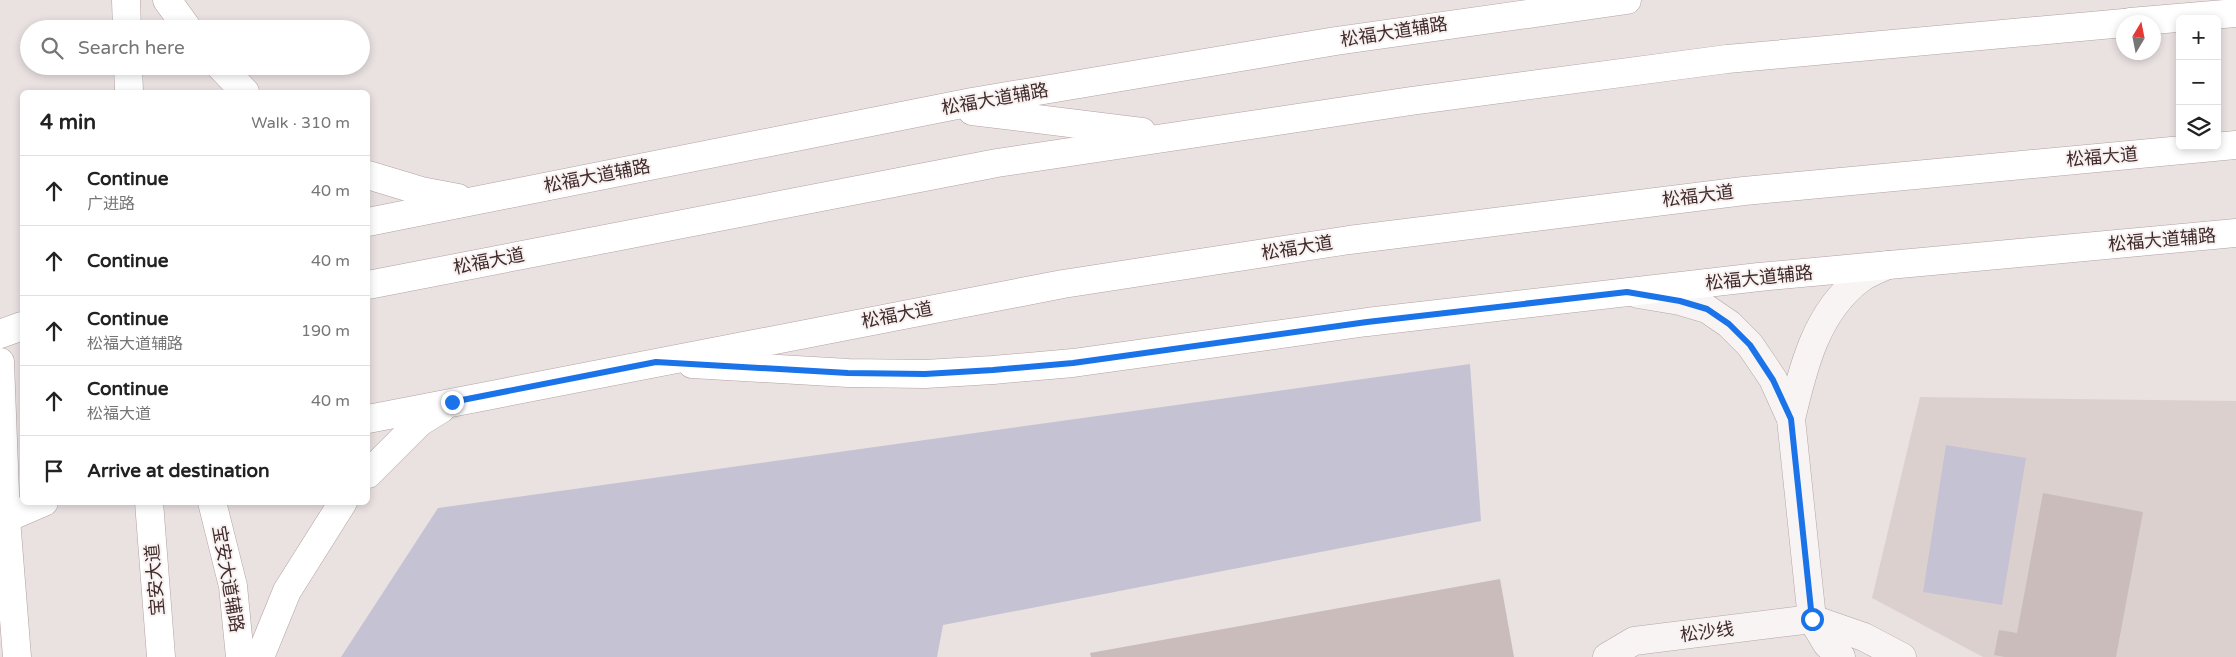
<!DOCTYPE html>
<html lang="en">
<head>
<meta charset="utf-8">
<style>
  :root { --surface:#fff; --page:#f6f6f6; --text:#222; --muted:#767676; --line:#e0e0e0 }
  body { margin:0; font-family:"Varela Round","Noto Sans SC",sans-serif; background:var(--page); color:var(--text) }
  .controls { position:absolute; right:15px; top:15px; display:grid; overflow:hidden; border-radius:8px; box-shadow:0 2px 8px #0003 }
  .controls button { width:45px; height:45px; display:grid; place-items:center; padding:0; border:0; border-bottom:1px solid var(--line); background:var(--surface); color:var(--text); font:25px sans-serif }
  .compass { position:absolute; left:2116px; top:15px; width:45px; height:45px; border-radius:50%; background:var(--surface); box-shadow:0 2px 8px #0003; rotate:10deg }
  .stop { position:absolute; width:15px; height:15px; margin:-11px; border:4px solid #1a73e8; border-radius:50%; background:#fff }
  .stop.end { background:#1a73e8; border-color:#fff; box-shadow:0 1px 5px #0008 }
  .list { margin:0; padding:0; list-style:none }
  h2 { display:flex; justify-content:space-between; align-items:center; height:65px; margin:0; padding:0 20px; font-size:21px }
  h2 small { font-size:16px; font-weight:400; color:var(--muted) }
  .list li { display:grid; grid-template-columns:32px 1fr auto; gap:15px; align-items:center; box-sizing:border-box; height:70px; padding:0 20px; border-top:1px solid var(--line) }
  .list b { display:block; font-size:19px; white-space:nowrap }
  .list p { margin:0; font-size:16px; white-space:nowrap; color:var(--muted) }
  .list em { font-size:16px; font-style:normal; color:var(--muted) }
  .icon { flex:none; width:28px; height:28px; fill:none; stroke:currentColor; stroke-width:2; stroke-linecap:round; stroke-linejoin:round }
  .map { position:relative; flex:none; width:2236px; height:657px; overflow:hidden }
  .search { position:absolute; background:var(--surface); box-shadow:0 2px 8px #0003; left:20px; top:20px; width:350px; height:55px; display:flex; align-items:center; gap:12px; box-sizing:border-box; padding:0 18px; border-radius:28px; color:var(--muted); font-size:19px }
  .panel { position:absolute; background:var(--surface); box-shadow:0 2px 8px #0003; left:20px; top:90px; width:350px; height:415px; border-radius:8px }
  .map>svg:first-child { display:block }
  .built { fill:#dcd0cf }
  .green { fill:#c5c2d3 }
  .building { fill:#c9bcbb }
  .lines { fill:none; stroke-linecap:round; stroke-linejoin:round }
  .minor-casing { stroke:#b4a7a6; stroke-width:29 }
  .major-casing { stroke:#b5a1a1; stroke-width:29 }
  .minor { stroke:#f8f4f4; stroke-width:28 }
  .major { stroke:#fff; stroke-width:28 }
  .route { stroke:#1a73e8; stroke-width:6 }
  .labels { text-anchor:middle; stroke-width:4; stroke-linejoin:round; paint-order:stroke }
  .street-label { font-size:18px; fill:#412b2a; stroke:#f7f1f1 }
</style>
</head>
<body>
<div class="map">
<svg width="2236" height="657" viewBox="0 0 2236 657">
  <rect width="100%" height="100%" fill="#eae1e1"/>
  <path class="built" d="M1920,397L2236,401V657H1983L1872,598Z"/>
  <g class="green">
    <path d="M1470,364L1481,521L943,625L937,657H341L438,508Z"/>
    <path d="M1946,445L2026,458L2002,605L1923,592Z"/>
  </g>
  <g class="building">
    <path d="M2043,493L2143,512L2116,657H2005L1994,655L1999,630L2017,633Z"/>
    <path d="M1500,579L1514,657H1091L1090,653Z"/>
  </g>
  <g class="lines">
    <g class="minor-casing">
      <g id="minor">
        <path d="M1638,294L1680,301L1707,309L1729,324L1750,345L1773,379L1791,419L1812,619L1827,644L1841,657"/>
        <path d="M1791,419C1803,368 1816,312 1860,279C1868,273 1879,269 1888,265"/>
        <path d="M1607,657L1634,641L1812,619L1864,637L1902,657"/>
      </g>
    </g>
    <g class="major-casing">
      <g id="major">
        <path d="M126,0L127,29"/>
        <path d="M167,0L188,29"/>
        <path d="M2130,22L2236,13"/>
        <path d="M128,66L129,92"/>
        <path d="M220,66L245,92"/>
        <path d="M972,111L1142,132"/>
        <path d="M368,175L421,191L458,198"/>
        <path d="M368,222L972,102L1336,41L1627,0"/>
        <path d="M368,285L997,163L1411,101L1727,59L2124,23"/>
        <path d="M0,334L22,326"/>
        <path d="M0,362L6,519L17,657"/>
        <path d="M692,364L848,373L925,374L993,370L1073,363L1367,322L1759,277L2236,233"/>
        <path d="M368,419L1063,284L1349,240L1744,191L2236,145"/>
        <path d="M368,474L420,422L441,409"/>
        <path d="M149,502L161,657"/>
        <path d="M212,502L233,586L240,657"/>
        <path d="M0,521L44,502"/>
        <path d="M260,657L287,591L343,502"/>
      </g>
    </g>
    <use href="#minor" class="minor"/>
    <use href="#major" class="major"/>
  </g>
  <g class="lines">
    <path class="route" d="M452,402L656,362L848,373L925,374L993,370L1073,363L1367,322L1627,292L1680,301L1707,309L1729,324L1750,345L1773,380L1791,419L1812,619"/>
  </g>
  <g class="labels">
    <g class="street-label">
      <text transform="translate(1394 32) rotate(-9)" y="6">松福大道辅路</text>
      <text transform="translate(995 99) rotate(-10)" y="6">松福大道辅路</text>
      <text transform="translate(2102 157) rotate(-5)" y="6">松福大道</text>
      <text transform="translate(597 176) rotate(-11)" y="6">松福大道辅路</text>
      <text transform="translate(1698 196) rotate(-7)" y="6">松福大道</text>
      <text transform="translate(2162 240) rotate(-5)" y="6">松福大道辅路</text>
      <text transform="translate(1297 248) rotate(-9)" y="6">松福大道</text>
      <text transform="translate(489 261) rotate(-11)" y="6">松福大道</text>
      <text transform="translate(1759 278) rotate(-6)" y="6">松福大道辅路</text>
      <text transform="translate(897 315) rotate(-11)" y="6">松福大道</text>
      <text transform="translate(228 579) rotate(80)" y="6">宝安大道辅路</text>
      <text transform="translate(155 580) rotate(-95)" y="6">宝安大道</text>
      <text transform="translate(1707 632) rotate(-7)" y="6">松沙线</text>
    </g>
  </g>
</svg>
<div class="controls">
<button>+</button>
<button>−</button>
<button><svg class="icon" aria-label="layers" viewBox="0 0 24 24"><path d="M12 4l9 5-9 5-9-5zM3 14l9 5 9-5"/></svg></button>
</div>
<svg class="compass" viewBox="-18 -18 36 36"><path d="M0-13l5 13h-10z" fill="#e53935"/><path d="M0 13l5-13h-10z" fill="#767676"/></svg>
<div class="stop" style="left:1812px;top:619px"></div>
<div class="stop end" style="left:452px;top:402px"></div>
<div class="search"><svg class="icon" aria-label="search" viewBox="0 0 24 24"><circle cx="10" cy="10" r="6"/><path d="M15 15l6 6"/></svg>Search here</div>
<section class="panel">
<h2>4 min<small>Walk · 310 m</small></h2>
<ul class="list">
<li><svg class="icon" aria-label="ahead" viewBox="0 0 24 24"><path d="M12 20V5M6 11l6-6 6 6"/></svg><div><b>Continue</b><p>广进路</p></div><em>40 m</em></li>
<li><svg class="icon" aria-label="ahead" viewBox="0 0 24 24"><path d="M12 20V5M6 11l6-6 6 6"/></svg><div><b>Continue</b></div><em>40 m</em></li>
<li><svg class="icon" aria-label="ahead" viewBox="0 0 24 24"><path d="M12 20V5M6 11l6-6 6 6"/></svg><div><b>Continue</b><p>松福大道辅路</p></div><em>190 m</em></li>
<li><svg class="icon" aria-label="ahead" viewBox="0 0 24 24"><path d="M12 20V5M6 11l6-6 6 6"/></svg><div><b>Continue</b><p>松福大道</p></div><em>40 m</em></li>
<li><svg class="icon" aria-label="arrive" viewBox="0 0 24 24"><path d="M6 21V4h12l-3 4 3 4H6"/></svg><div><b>Arrive at destination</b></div></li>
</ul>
</section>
</div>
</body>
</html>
